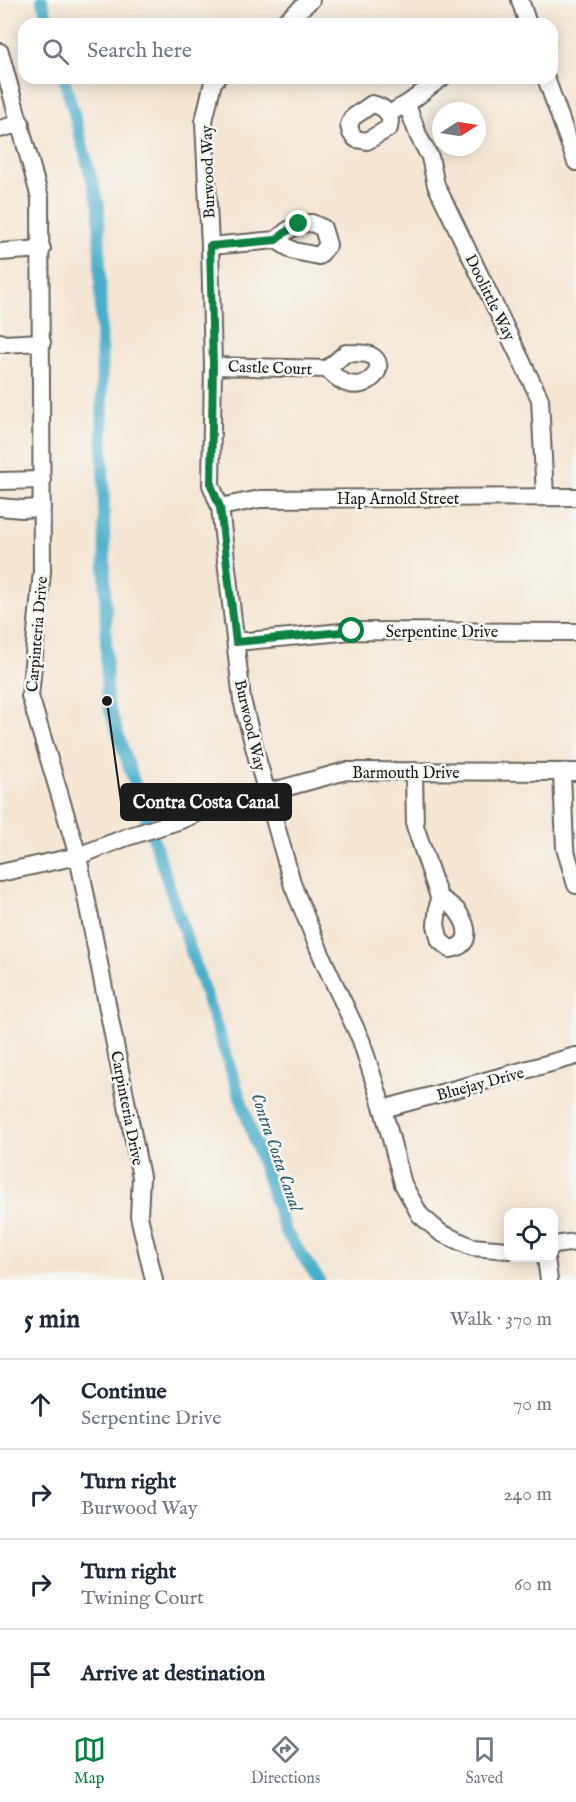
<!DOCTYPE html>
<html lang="en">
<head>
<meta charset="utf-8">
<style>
  :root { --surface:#fff; --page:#f2f2f3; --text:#1f2937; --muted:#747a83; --line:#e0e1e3; --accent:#0b8043 }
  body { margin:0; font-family:"IM FELL English",serif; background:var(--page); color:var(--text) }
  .controls { position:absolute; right:18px; bottom:18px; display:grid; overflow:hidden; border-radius:12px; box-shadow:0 3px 15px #0003 }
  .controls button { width:54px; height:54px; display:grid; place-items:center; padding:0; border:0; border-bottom:2px solid var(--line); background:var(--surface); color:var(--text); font:30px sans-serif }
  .compass { position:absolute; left:432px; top:102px; width:54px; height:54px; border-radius:50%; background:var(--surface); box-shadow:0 3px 15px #0003; rotate:78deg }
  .stop { position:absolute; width:18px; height:18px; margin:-14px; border:4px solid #0b8043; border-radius:50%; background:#fff }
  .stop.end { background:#0b8043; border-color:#fff; box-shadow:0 2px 6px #0008 }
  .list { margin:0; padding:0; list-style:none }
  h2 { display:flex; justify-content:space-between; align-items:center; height:78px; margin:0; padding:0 24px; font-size:26px }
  h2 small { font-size:20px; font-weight:400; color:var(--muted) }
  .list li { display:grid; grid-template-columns:39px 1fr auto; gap:18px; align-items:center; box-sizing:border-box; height:90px; padding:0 24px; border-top:2px solid var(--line) }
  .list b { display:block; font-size:22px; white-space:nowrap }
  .list p { margin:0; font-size:20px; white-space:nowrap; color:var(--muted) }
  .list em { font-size:20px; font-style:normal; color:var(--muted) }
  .icon { flex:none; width:33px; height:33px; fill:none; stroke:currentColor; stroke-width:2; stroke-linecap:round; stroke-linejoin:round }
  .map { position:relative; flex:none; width:576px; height:1280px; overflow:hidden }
  .search { position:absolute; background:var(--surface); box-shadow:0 3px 15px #0003; left:18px; right:18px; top:18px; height:66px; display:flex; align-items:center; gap:15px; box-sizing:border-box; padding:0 21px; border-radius:18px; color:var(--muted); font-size:22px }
  .sheet { height:438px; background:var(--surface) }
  nav { display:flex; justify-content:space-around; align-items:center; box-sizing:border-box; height:84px; border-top:2px solid var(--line); background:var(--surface); font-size:16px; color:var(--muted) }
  nav a { display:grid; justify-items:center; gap:3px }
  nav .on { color:var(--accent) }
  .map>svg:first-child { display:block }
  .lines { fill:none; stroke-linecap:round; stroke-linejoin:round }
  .canal { stroke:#4aaeca; stroke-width:12 }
  .minor-casing { stroke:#68635c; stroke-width:20 }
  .minor { stroke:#fff; stroke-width:16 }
  .route { stroke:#0b8043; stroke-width:8 }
  .labels { text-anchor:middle; stroke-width:5; stroke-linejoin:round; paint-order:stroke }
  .street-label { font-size:16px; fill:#1c1c1c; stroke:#f6f6f2 }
  .water-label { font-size:18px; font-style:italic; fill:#315e6a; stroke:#f6f6f2 }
  .leader { fill:none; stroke:#1c1c1c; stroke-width:2 }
  .callout-dot { fill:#1c1c1c; stroke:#f6f6f2; stroke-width:2 }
  .callout { fill:#1c1c1c; stroke:#1c1c1c; stroke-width:2 }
  .callout-label { font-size:18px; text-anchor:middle; font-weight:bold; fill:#fff }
</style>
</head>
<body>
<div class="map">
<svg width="576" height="1280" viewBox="0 0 576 1280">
  <rect width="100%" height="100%" fill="#f6f6f2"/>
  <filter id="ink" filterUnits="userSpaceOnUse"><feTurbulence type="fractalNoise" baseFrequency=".0167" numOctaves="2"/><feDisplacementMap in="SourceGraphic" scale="12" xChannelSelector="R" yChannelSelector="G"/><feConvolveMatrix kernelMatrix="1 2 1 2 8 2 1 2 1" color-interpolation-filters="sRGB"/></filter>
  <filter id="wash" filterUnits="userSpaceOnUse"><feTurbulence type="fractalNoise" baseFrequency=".008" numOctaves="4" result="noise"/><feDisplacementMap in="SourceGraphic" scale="24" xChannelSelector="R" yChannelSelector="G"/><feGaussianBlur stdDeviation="1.35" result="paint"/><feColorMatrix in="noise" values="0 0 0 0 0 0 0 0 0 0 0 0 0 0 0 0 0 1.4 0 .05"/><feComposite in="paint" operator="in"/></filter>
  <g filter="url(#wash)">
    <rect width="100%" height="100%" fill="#f4e6d4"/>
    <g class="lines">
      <g class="canal">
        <path d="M42,0L49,24"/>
        <path d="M64,78L99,205L107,701L285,1231L319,1280"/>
      </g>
    </g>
  </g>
  <g filter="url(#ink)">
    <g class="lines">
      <g class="minor-casing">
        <g id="minor">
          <path d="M520,0L528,24"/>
          <path d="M282,24L311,0"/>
          <path d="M0,52L40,198L42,571L30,696L78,856L141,1177L139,1216L154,1280"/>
          <path d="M217,78L213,82L204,121L210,246L213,366L211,485L220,507L242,700L257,758L293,886L325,964L361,1040L383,1109L403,1184L420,1215L441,1233L472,1247L508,1250"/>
          <path d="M546,78L576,162"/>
          <path d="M372,104C385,107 393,114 389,128L367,141L356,139L351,133L349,125L352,118Z"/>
          <path d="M407,105L419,137L430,157L436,185L540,399L545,497"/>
          <path d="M397,109C413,103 426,87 442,78"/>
          <path d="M0,129L21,123"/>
          <path d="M210,246L276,240L287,231L299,224L312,223L323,228L328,245L319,256L294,251L276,240"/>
          <path d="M0,252L42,249"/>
          <path d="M0,342L3,344L42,342"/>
          <path d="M213,366L327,369C333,374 338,380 346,383C368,392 391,365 370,355C363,352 353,354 346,353L327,369"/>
          <path d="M0,481L42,480"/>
          <path d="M0,507L22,509L42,508"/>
          <path d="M220,507L260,499L576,497"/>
          <path d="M236,642L352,631L576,632"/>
          <path d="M414,771L415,826L439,897L436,925L440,941L450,949C472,946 469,927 458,912C454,906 445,902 439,897"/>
          <path d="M562,773L565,848L576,885"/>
          <path d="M0,873L78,856L127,837L178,821L207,809L346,771L576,772"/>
          <path d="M383,1109L576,1056"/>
          <path d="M554,1245L576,1242"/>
          <path d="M546,1258L549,1280"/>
        </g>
      </g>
      <use href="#minor" class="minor"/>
    </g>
  </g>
  <g class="lines" filter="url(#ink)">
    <path class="route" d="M299,224L287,231L276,240L210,246L213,366L211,485L220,507L236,642L352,631"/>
  </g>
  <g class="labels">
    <g class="street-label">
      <text transform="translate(207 172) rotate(-92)" y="6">Burwood Way</text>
      <text transform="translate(491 297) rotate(64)" y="6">Doolittle Way</text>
      <text transform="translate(270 367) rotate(2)" y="6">Castle Court</text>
      <text x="398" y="504">Hap Arnold Street</text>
      <text x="442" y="637">Serpentine Drive</text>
      <text transform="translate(36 634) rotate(-85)" y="6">Carpinteria Drive</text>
      <text transform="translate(251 725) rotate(77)" y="6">Burwood Way</text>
      <text x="406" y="778">Barmouth Drive</text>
      <text transform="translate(480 1083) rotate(-15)" y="6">Bluejay Drive</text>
      <text transform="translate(128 1108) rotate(79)" y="6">Carpinteria Drive</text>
    </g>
    <g class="water-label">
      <text transform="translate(277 1152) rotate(71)" y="6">Contra Costa Canal</text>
    </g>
  </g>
  <path class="leader" d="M107 701L121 802"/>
  <circle class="callout-dot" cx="107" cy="701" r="6"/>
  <rect class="callout" x="121" y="784" width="170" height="36" rx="6"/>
  <g class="callout-label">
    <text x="206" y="808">Contra Costa Canal</text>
  </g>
</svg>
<div class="controls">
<button><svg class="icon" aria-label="locate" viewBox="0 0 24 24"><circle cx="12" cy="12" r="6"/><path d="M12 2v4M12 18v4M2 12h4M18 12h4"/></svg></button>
</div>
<svg class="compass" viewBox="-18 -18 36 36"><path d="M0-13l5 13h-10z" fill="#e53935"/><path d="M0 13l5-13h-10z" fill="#747a83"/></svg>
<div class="stop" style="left:352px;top:631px"></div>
<div class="stop end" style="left:299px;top:224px"></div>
<div class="search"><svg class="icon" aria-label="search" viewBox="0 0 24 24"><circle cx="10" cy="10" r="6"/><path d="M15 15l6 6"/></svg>Search here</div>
</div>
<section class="sheet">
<h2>5 min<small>Walk · 370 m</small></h2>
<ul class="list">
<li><svg class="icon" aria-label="ahead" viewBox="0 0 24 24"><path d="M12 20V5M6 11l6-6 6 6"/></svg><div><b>Continue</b><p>Serpentine Drive</p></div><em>70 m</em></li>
<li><svg class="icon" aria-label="right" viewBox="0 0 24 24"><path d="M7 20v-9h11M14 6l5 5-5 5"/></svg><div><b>Turn right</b><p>Burwood Way</p></div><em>240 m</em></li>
<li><svg class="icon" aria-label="right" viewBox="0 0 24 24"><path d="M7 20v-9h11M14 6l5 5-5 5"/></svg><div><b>Turn right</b><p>Twining Court</p></div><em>60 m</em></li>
<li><svg class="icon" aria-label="arrive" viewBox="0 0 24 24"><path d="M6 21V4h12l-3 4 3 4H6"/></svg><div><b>Arrive at destination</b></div></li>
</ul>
</section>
<nav>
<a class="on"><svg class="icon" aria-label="map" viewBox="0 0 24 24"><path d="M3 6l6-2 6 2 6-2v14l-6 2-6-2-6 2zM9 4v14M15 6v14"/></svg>Map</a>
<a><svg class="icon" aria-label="directions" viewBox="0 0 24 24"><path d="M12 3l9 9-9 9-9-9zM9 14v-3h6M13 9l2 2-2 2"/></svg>Directions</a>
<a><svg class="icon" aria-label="saved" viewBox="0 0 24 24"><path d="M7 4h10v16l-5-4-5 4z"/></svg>Saved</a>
</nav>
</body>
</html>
